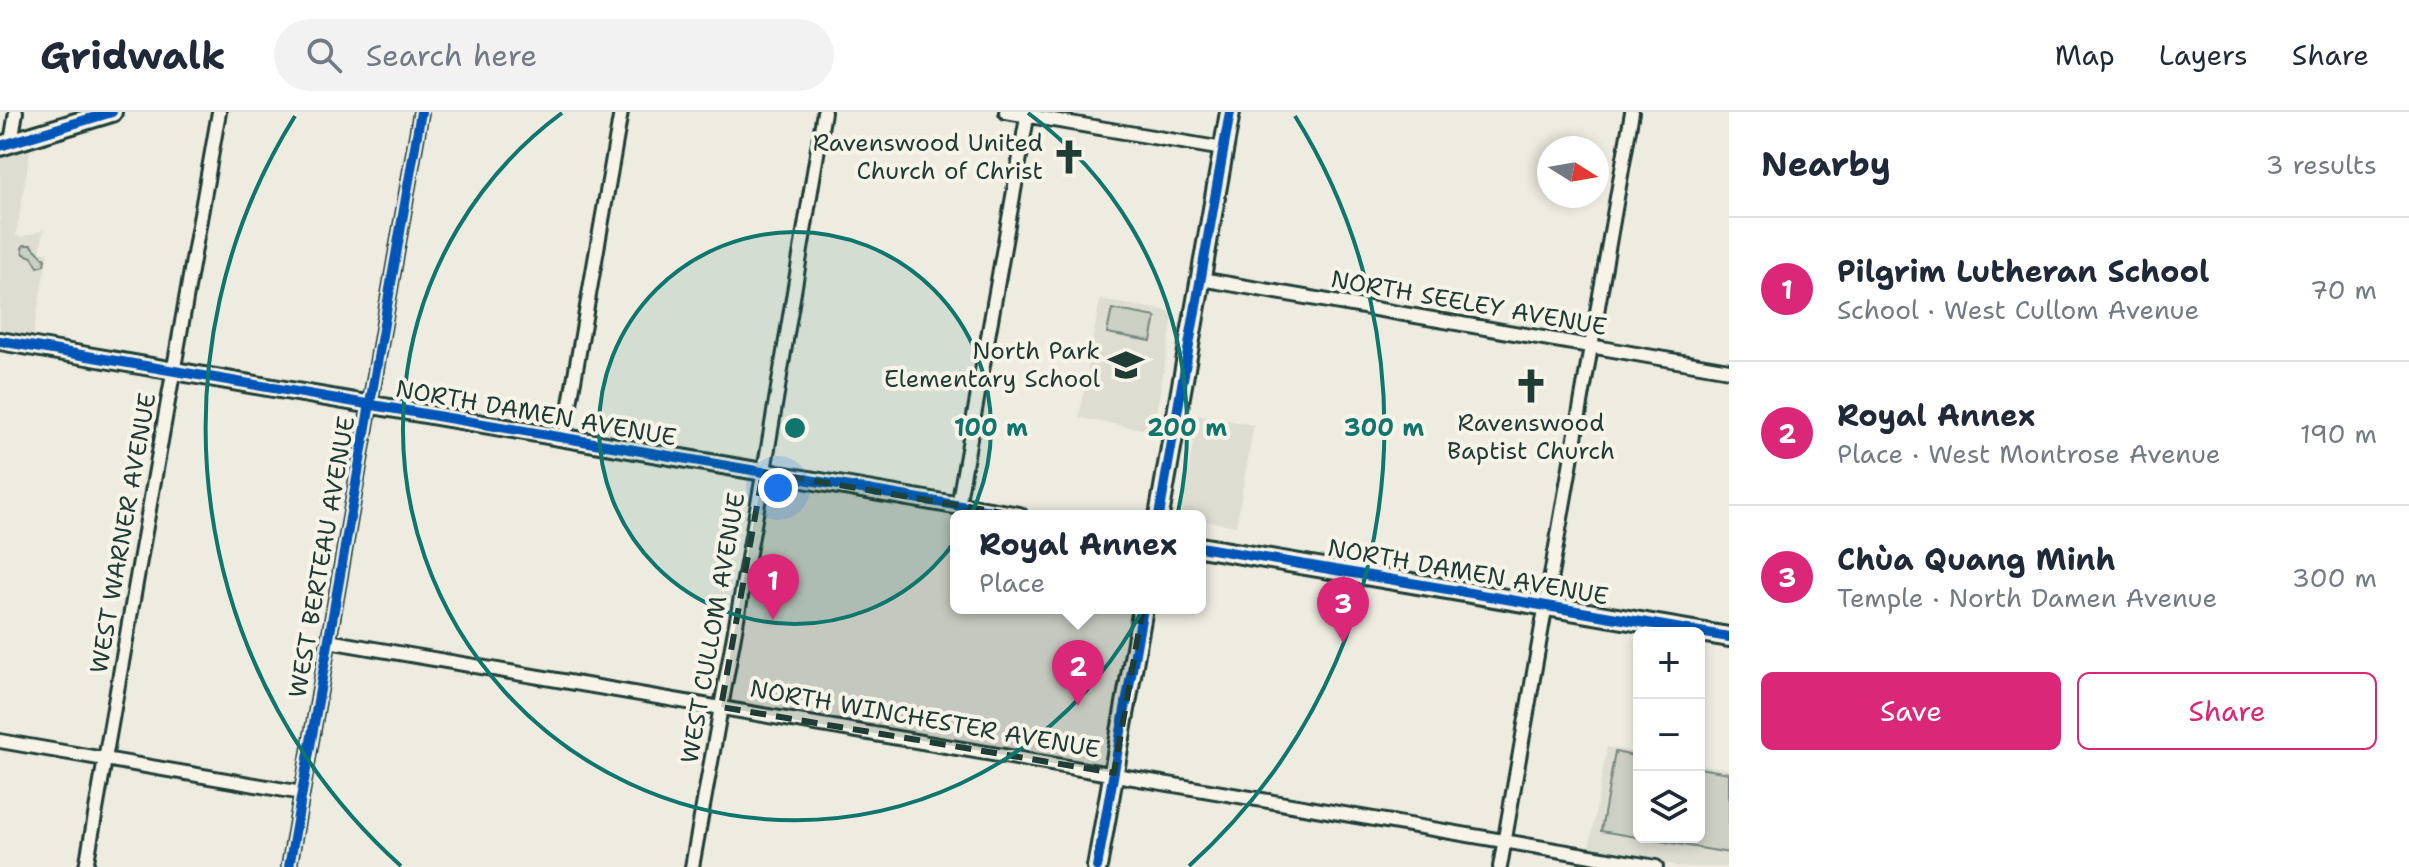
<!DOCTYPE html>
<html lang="en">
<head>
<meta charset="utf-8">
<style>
  :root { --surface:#fff; --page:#f2f2f3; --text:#1f2937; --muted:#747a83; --line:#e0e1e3; --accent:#db2777 }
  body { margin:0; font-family:"Shantell Sans",sans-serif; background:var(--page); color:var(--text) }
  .controls { position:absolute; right:24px; bottom:24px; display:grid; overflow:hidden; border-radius:12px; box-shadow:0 4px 12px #0003 }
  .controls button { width:72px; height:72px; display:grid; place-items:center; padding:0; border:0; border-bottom:2px solid var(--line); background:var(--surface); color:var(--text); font:40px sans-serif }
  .compass { position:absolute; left:1537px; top:24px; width:72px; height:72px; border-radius:50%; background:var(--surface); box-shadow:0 4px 12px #0003; rotate:101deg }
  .you { position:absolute; left:778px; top:376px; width:28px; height:28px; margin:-20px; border:6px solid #fff; border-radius:50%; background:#1a73e8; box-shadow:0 0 0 12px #1a73e833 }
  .badge { display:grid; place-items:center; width:52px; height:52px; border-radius:50%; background:var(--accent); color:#fff; font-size:26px; font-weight:700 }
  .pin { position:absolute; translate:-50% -66px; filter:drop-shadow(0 2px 4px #0008) }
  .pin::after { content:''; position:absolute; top:42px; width:28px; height:24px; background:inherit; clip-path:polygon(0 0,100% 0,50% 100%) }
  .popup { position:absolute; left:950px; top:398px; width:256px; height:104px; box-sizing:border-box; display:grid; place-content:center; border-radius:12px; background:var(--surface); filter:drop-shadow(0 2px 6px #0005); font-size:26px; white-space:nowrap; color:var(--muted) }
  .popup b { font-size:30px; color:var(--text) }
  .popup::after { content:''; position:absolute; left:50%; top:100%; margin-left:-16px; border:16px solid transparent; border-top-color:var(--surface) }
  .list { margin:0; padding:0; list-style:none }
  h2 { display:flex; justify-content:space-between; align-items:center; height:104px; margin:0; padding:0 32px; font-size:34px }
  h2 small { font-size:26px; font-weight:400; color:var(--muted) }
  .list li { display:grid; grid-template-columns:52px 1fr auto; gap:24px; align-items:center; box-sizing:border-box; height:144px; padding:0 32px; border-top:2px solid var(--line) }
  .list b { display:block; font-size:30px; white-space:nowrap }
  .list p { margin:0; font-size:26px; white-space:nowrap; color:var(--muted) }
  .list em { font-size:26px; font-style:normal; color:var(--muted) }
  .actions { display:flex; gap:16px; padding:24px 32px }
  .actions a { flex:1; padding:18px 0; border:2px solid var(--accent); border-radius:12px; text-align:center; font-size:28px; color:var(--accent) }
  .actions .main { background:var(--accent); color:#fff }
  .icon { flex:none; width:44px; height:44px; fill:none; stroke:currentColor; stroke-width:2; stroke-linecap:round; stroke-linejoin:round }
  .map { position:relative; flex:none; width:1729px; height:755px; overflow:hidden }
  header { display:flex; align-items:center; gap:48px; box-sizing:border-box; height:112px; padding:0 40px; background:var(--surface); border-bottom:2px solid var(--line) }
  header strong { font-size:38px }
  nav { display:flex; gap:44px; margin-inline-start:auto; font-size:28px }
  .search { width:560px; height:72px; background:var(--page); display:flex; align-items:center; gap:20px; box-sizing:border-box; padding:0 28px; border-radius:44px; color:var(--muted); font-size:30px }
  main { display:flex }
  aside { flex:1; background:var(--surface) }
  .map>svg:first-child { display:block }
  .built { fill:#ddddd2 }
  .green { fill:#cccfc4; stroke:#76867c; stroke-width:2 }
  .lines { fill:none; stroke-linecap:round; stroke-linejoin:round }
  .minor-casing { stroke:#1f3d34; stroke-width:18 }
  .tertiary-casing { stroke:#1f3d34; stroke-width:22 }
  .secondary-casing { stroke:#1f3d34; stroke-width:24 }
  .minor { stroke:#f7f3e8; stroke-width:12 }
  .tertiary { stroke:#f7f3e8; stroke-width:16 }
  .secondary { stroke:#f7f3e8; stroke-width:18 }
  .cycleway-casing { stroke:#f7f3e8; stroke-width:15 }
  .cycleway { stroke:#0057b8; stroke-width:10 }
  .marked { fill:#1f3d34; fill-opacity:0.2; stroke:#1f3d34; stroke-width:6; stroke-dasharray:16 10; stroke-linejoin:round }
  .ring { fill:none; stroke:#0f766e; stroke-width:4 }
  .labels { text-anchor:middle; stroke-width:8; stroke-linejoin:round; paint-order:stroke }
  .poi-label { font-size:24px; fill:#1f3d34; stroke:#f7f3e8; text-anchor:end }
  .street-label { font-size:24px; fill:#1f3d34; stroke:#f7f3e8 }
  .centre { fill:#0f766e; stroke:#f7f3e8; stroke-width:4 }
  .ring-label { font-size:24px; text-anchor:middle; font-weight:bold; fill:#0f766e; stroke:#f7f3e8; stroke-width:8; stroke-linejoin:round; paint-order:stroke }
</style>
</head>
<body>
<header>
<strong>Gridwalk</strong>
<div class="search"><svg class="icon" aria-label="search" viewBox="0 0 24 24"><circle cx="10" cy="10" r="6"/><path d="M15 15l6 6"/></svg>Search here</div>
<nav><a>Map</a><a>Layers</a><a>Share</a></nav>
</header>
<main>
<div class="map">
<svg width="1729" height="755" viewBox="0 0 1729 755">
  <rect width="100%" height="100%" fill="#eeece1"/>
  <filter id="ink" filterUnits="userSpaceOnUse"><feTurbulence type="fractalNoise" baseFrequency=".0125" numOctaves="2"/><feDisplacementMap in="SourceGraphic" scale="16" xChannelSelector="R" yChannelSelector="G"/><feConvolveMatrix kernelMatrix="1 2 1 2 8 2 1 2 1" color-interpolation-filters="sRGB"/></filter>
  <g filter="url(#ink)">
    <g class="built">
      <path d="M31,33L16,124L21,125L44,118L40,139L48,140L29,245L0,240V43Z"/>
      <path d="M1100,188L1174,200L1153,319L1079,306Z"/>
      <path d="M1198,303L1254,313L1236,414L1200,408V404H1180Z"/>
      <path d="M1607,635L1639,641V725H1699V652L1729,657V755H1675V753L1589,737Z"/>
    </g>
    <g class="green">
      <path d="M24,133H31L45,147L44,153L38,155L32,145L24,142L22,136Z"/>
      <path d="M1112,197L1156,205L1151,229L1107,221Z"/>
      <path d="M1615,640L1639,645V725H1699V656L1729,661V741L1601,719Z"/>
    </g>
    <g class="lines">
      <g class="minor-casing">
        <g id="minor">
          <path d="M1006,0L1223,37"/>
          <path d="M11,30L16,0"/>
          <path d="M1201,167L1729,258"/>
          <path d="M564,326L621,0"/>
          <path d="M958,394L1028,0"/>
          <path d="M328,529L1656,755"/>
          <path d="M0,629L302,681"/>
          <path d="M86,755L219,0"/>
          <path d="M289,755L421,0"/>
          <path d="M692,755L768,336L824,0"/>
          <path d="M1500,755L1632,0"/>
        </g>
      </g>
      <g class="tertiary-casing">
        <path id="tertiary" d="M0,229L1019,404"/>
      </g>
      <g class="secondary-casing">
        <g id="secondary">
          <path d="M0,34L112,0"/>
          <path d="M1159,404L1230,0"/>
          <path d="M1200,435L1729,525"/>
          <path d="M1097,755L1143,496"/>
        </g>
      </g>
      <use href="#minor" class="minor"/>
      <use href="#tertiary" class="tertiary"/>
      <use href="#secondary" class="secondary"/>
      <g class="cycleway-casing">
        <g id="cycleway">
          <path d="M0,34L112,0"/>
          <path d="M0,229L1019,404"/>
          <path d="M1159,404L1230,0"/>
          <path d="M1200,435L1729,525"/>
          <path d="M289,755L421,0"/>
          <path d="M1097,755L1143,496"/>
        </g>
      </g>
      <use href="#cycleway" class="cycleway"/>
    </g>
  </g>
  <path class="marked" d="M763,360L1155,427L1114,661L721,595Z"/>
  <circle cx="795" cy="316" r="196" fill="#0f766e" fill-opacity=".12"/>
  <g class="ring">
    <circle cx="795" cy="316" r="196"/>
    <path d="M1028 1A392 392 0 1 1 562 1"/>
    <path d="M401 754A589 589 0 0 1 295 4M1295 4A589 589 0 0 1 1189 754"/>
  </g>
  <defs>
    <g id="church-bare" transform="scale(2.76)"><path d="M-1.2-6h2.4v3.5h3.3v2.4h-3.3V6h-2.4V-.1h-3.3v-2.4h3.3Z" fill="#1f3d34" stroke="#f7f3e8" stroke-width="2.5" paint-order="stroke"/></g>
    <g id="school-bare" transform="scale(2.76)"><path d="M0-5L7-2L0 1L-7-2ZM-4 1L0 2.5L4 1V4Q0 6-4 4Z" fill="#1f3d34" stroke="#f7f3e8" stroke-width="2.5" paint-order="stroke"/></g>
  </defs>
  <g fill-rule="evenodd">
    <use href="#church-bare" x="1069" y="45"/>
    <use href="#school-bare" x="1126" y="253"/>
    <use href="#church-bare" x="1531" y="274"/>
  </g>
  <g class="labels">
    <g class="poi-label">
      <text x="1043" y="39">Ravenswood United<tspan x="1043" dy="28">Church of Christ</tspan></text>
      <text x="1100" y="247">North Park<tspan x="1100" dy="28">Elementary School</tspan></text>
      <text x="1531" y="319" text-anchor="middle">Ravenswood<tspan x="1531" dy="28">Baptist Church</tspan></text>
    </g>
    <g class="street-label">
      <text transform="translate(1469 191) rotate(10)" y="8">NORTH SEELEY AVENUE</text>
      <text transform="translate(536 301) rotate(10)" y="8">NORTH DAMEN AVENUE</text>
      <text transform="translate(123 421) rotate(-80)" y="8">WEST WARNER AVENUE</text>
      <text transform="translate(322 445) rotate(-80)" y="8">WEST BERTEAU AVENUE</text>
      <text transform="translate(1468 460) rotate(10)" y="8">NORTH DAMEN AVENUE</text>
      <text transform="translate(713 516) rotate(-80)" y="8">WEST CULLOM AVENUE</text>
      <text transform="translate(925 607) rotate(10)" y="8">NORTH WINCHESTER AVENUE</text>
    </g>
  </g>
  <circle cx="795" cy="316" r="12" class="centre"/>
  <g class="ring-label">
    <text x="991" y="324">100 m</text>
    <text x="1187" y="324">200 m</text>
    <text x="1384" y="324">300 m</text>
  </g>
</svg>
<div class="controls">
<button>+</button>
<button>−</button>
<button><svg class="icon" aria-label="layers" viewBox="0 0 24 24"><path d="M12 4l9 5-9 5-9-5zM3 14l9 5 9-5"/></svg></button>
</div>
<svg class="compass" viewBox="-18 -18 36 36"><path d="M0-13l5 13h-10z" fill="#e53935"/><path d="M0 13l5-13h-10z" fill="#747a83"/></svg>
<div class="you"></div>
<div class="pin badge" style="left:773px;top:508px">1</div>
<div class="pin badge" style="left:1078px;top:594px">2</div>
<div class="popup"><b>Royal Annex</b>Place</div>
<div class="pin badge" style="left:1343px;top:531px">3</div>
</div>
<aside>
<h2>Nearby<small>3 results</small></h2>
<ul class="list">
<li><span class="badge">1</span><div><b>Pilgrim Lutheran School</b><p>School · West Cullom Avenue</p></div><em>70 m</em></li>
<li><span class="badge">2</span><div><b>Royal Annex</b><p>Place · West Montrose Avenue</p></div><em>190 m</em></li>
<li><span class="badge">3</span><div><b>Chùa Quang Minh</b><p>Temple · North Damen Avenue</p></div><em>300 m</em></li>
</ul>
<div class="actions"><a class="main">Save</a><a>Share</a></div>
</aside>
</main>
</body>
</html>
